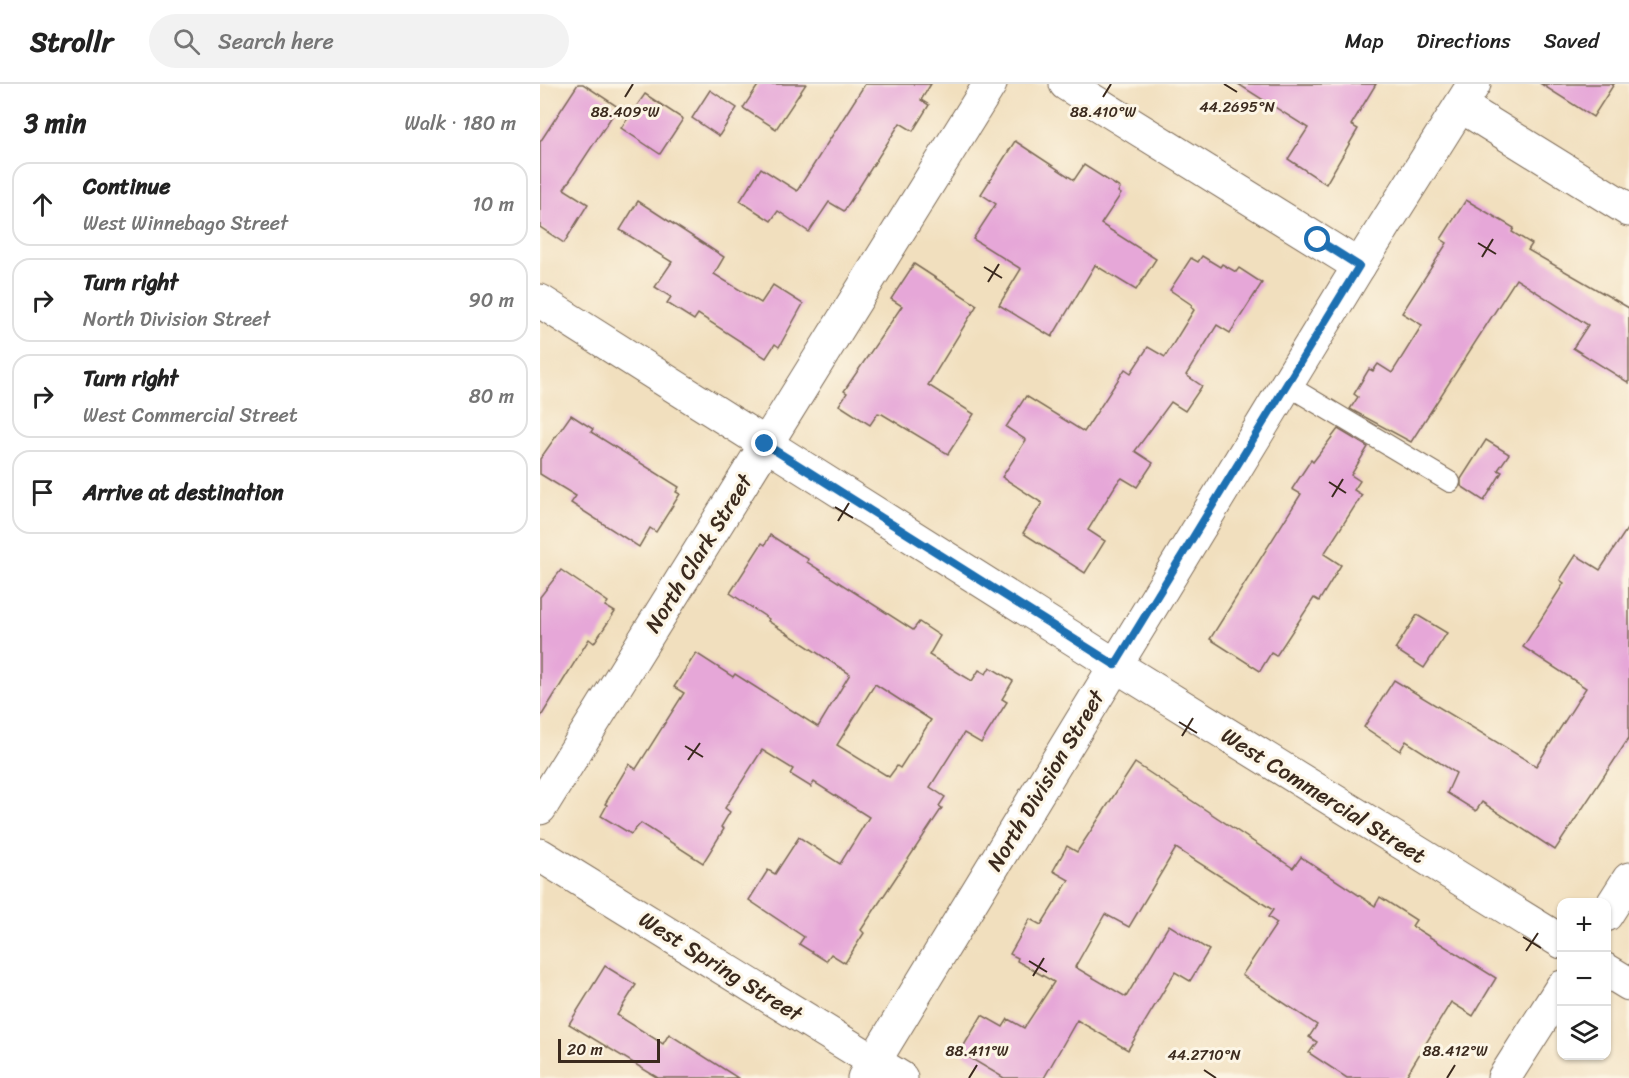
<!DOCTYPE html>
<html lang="en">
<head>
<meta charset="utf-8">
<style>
  :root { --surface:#fff; --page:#f2f2f2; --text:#222; --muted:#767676; --line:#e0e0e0 }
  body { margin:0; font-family:Sriracha,sans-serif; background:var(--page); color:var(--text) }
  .controls { position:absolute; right:18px; bottom:18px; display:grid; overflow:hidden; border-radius:12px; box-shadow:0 2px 4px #0004 }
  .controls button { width:54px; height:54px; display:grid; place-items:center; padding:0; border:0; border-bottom:2px solid var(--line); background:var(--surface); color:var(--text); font:30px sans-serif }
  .scale { position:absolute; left:18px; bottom:15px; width:102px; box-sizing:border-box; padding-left:6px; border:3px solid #3b2a1e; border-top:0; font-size:16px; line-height:21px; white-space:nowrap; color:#3b2a1e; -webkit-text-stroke:4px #fcf5e5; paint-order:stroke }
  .stop { position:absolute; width:18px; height:18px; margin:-14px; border:4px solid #1f6fb2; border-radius:50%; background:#fff }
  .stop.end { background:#1f6fb2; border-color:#fff; box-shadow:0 2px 6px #0008 }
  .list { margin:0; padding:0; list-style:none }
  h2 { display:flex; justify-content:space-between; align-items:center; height:78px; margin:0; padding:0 24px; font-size:26px }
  h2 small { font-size:20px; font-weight:400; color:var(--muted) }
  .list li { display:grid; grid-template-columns:39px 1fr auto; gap:18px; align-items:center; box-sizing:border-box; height:84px; margin:0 12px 12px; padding:0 12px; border:2px solid var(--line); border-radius:18px }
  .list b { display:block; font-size:22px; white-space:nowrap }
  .list p { margin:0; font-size:20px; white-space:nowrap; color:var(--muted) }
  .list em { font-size:20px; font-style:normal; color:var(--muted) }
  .icon { flex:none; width:33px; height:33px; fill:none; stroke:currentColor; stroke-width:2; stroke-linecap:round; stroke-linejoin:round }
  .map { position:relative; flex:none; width:1089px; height:994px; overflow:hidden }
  header { display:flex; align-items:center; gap:36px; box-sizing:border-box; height:84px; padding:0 30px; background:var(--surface); border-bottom:2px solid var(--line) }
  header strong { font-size:28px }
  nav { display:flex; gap:33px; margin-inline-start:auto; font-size:21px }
  .search { width:420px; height:54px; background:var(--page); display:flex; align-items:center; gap:15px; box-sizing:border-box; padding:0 21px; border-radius:33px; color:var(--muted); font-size:22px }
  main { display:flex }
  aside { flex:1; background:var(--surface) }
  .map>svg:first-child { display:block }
  .building { fill:#e6a7d8; fill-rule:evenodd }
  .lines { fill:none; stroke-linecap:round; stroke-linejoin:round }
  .lane-casing { stroke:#7b6956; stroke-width:22 }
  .street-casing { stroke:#7b6956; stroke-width:35 }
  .secondary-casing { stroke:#7b6956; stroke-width:35 }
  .lane { stroke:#fff; stroke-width:20 }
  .street { stroke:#fff; stroke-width:33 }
  .secondary { stroke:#fff; stroke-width:33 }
  .route { stroke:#1f6fb2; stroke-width:8 }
  .ticks { fill:none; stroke:#3b2a1e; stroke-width:2 }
  .labels { text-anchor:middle; stroke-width:6; stroke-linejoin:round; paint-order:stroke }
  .street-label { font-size:22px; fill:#3b2a1e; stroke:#fcf5e5 }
  .ticks-label { font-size:15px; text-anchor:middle; fill:#3b2a1e; stroke:#fcf5e5; stroke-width:6; stroke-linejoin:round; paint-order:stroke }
</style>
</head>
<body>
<header>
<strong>Strollr</strong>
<div class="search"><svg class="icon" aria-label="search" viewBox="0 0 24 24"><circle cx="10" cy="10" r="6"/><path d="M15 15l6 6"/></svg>Search here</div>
<nav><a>Map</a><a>Directions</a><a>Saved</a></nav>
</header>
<main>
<aside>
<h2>3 min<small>Walk · 180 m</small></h2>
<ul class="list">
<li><svg class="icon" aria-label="ahead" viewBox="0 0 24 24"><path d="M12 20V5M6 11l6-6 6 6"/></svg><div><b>Continue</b><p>West Winnebago Street</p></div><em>10 m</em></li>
<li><svg class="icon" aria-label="right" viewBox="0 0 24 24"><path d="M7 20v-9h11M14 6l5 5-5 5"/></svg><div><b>Turn right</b><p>North Division Street</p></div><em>90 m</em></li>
<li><svg class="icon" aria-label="right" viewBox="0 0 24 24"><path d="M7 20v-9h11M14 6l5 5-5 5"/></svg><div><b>Turn right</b><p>West Commercial Street</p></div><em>80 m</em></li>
<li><svg class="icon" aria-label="arrive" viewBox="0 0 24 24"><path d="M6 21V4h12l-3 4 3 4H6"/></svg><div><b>Arrive at destination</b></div></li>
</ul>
</aside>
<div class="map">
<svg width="1089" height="994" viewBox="0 0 1089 994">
  <rect width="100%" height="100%" fill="#fcf5e5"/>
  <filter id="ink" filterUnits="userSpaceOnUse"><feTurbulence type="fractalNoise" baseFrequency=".0167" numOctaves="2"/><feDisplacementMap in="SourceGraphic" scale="12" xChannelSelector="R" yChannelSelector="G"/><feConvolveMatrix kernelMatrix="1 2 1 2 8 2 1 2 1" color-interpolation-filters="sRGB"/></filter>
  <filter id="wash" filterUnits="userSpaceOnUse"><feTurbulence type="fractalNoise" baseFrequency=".008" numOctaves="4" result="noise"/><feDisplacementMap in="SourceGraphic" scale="24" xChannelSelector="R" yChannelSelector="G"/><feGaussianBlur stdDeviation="1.35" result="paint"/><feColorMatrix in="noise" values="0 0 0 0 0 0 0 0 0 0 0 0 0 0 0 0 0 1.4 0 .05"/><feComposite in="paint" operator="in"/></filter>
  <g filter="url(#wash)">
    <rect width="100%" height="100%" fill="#f1dfbe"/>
    <g id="blocks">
      <g class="building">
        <path d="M38,0H43L78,23L24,105L48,120L24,159L0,143V58Z"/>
        <path d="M219,0H266L236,45L203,24Z"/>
        <path d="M325,0H391L381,16L389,21L373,47L360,39L304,127L289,118L269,148L238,127L231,137L200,117L221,84L257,107Z"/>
        <path d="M698,0H836L811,41L818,45L786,100L748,75L768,44Z"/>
        <path d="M1001,0H1074L1053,33Z"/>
        <path d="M170,6L197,24L179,52L152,34Z"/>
        <path d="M105,10L143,35L120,70L81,44Z"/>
        <path d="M475,57L534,96L544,81L580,104L578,108L581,110L561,140L616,175L596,206L555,181L512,253L459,221L481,185L433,155L456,120L441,110Z"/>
        <path d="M926,116L974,144L972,148L992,160L988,166L1089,224V299L1033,264L1048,241L976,195L871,358L810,325L818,313L814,310L829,285L833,287L838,280L852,289L882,241L862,229L907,159L901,155Z"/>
        <path d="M98,117L184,173L174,190L221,219L233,201L263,220L239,263L235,260L226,274L158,230L154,236L127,219L131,213L115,203L132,178L80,146Z"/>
        <path d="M662,172L680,183L682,180L696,188L699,184L722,199L690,249L677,241L646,291L662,302L645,327L631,318L595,367L613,379L597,403L582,394L577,399L548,446L565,457L545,489L483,449L502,419L462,393L486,356L466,343L486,312L544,348L585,285L591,289L608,263L625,273L654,226L651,223L652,221L630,206L651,174L658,178Z"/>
        <path d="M374,180L437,221L388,301L434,330L408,370L342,330L338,329L330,341L299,321L307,309L304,307L362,222L351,215Z"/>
        <path d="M31,331L53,345L51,348L139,403L136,408L140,410L116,448L110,444L99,463L31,419L36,412L0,390V375Z"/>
        <path d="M798,345L828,363L811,391L820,397L814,406L822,411L784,470L801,481L779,517L774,514L736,572L731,569L720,587L670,555L761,410L752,405L771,376L773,378Z"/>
        <path d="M946,356L969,370L958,386L962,388L944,417L921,402V395Z"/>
        <path d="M1089,442V654L1015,766L942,718L936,727L907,709L916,689L866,657L860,667L824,643L854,596L996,682L1046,604L983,563L1024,499L1020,496L1036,471L1060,486Z"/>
        <path d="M230,451L268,475L267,478L373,546L379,538L400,552L389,571L432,597L439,586L446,590L450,583L473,597L462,615L467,618L441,659L424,649L390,703L405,713L399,722L402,724L321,846L324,849L305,879L291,870L286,877L259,860L264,853L209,816L228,786L235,790L259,753L300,780L329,733L274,698L271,703L250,690L253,685L222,666L185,724L190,728L181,743L184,745L163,779L101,739L91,750L61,732L67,721L65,720L89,680L96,685L144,609L134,603L156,569L193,593L195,590L278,643L310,590L228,537L229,535L190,509L222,459L225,461ZM335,600L391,636L360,684L357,682L349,693L297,661Z"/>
        <path d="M21,486L68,518L65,522L75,528L54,559L49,555L0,634V513Z"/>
        <path d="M877,531L907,549L884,584L855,565Z"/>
        <path d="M595,679L753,784L761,773L835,822L840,813L876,836L872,842L956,894L933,932L911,918L865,994H807L769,969L777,958L769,953L777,941L702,891L737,839L728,833L733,826L636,764L589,843L565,830L535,883L586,913L629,841L669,866L650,897L635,888L588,966L537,936L504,994H464L420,968L442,931L463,943L468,935L484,944L514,898L477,877L478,874L470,870L490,835L501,841L529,796L513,787L527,762L537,768Z"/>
        <path d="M65,882L96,901L77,931L123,960L129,950L198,994H118L29,940Z"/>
      </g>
    </g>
  </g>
  <g filter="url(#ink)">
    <use href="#blocks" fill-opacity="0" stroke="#7b6956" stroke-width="1.5"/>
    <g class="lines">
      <g class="lane-casing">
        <path id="lane" d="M747,301L910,398"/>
      </g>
      <g class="street-casing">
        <g id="street">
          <path d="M526,0L819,182"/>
          <path d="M921,22L1089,126"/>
          <path d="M0,217L575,581L1022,858"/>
          <path d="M0,724L450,0"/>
          <path d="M0,771L361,994"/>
          <path d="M1066,831L1089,795"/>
          <path d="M1066,886L1089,900"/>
          <path d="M964,994L1022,903"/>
        </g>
      </g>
      <g class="secondary-casing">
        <path id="secondary" d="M324,994L819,182L934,0"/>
      </g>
      <use href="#lane" class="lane"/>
      <use href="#street" class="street"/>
      <use href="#secondary" class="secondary"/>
    </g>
  </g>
  <g class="lines" filter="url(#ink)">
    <path class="route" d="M225,360L575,581L819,182L778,156"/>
  </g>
  <path class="ticks" d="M684,0L697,8M85,13L93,0M563,13L571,0M938,159L956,170M942,173L953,155M444,183L462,194M448,198L459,180M789,398L806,409M792,413L803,395M295,423L313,434M298,437L309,419M639,638L657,649M642,652L653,634M145,662L163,673M148,676L160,659M983,853L1001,864M986,867L998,849M489,877L507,888M493,892L504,874M664,986L676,994M429,994L437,981M907,994L915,981"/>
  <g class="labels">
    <g class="street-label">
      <text transform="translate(158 469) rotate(-58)" y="8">North Clark Street</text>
      <text transform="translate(505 696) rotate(-59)" y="8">North Division Street</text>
      <text transform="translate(784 711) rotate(32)" y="8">West Commercial Street</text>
      <text transform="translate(181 882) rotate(32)" y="8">West Spring Street</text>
    </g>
  </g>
  <g class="ticks-label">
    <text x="697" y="28">44.2695°N</text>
    <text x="85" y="33">88.409°W</text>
    <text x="563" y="33">88.410°W</text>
    <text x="437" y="972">88.411°W</text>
    <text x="915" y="972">88.412°W</text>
    <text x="664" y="976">44.2710°N</text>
  </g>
</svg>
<div class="controls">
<button>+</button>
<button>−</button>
<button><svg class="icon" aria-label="layers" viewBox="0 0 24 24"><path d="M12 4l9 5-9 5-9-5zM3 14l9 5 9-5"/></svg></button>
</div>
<div class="scale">20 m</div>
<div class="stop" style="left:778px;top:156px"></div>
<div class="stop end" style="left:225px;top:360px"></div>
</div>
</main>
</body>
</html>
